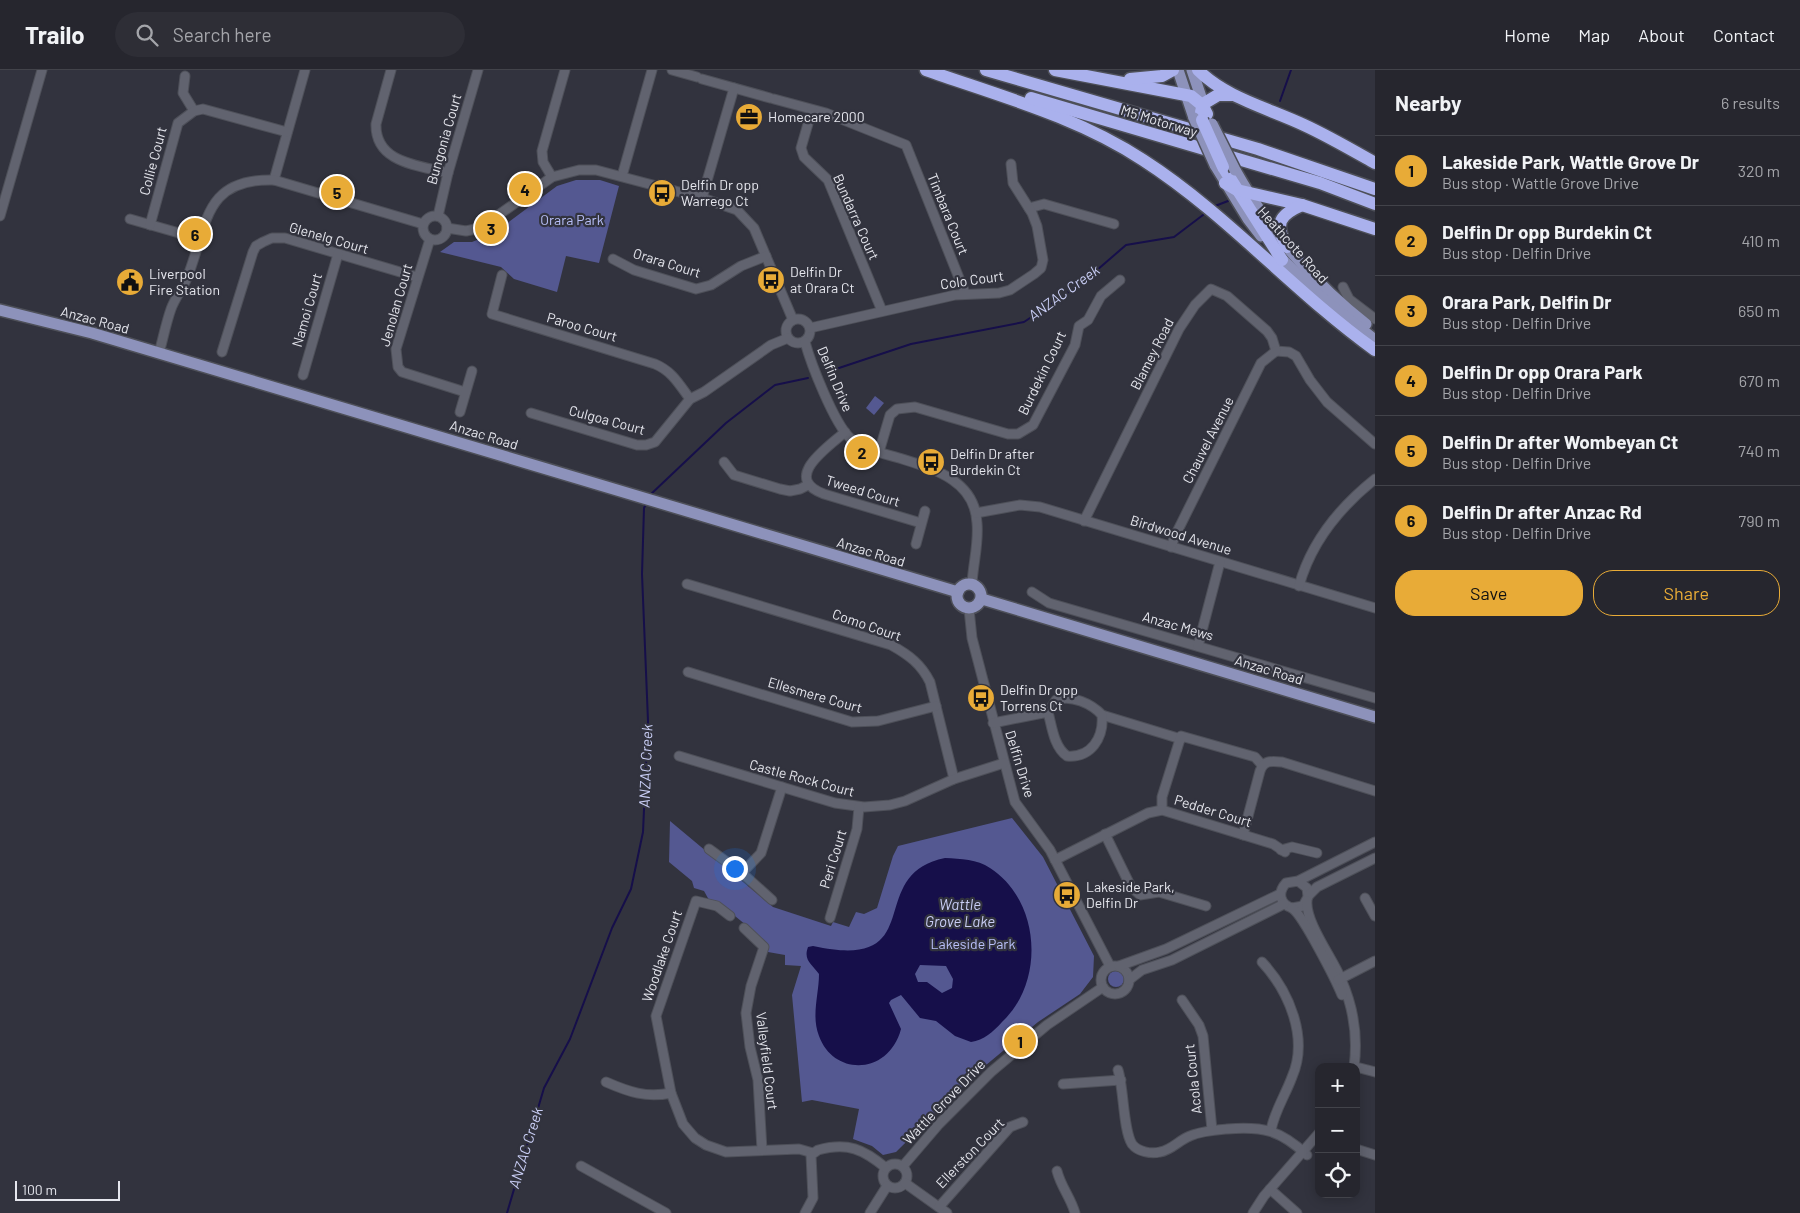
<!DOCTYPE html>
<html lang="en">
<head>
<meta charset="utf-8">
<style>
  :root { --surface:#26262e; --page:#2e2e36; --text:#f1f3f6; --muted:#a4a5aa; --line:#42434a; --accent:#e8ab37 }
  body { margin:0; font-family:Barlow,sans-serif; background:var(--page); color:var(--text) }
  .controls { position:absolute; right:15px; bottom:15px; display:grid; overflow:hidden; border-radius:10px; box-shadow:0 2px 12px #0003 }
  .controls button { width:45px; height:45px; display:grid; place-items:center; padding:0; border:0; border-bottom:1px solid var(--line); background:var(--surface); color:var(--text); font:25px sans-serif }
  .scale { position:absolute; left:15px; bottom:12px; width:105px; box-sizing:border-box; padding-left:5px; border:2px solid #e5e6ed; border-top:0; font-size:14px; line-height:18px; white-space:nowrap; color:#e5e6ed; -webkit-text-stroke:4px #32333e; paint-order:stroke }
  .you { position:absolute; left:734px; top:798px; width:18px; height:18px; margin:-12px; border:4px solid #fff; border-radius:50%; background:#1a73e8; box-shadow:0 0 0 8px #1a73e833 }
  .badge { display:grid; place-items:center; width:32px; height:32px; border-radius:50%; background:var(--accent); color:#111; font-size:16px; font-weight:700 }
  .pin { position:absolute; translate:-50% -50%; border:2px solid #fff; box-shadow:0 1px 5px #0006 }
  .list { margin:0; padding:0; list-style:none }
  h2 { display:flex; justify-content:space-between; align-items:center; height:65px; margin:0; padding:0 20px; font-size:21px }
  h2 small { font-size:16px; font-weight:400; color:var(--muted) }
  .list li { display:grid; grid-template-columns:32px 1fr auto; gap:15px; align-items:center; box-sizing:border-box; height:70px; padding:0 20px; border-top:1px solid var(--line) }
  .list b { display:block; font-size:19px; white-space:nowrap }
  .list p { margin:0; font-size:16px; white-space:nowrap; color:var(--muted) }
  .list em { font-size:16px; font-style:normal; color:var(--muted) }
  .actions { display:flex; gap:10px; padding:15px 20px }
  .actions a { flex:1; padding:11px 0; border:1px solid var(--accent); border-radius:20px; text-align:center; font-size:18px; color:var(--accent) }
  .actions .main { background:var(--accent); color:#111 }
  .icon { flex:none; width:28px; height:28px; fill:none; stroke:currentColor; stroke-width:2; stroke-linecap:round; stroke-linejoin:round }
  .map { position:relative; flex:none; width:1375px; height:1143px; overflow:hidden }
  header { display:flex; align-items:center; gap:30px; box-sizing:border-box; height:70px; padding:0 25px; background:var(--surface); border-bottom:1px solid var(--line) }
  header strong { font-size:24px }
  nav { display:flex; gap:28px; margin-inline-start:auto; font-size:18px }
  .search { width:350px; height:45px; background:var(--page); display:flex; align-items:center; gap:12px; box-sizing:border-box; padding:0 18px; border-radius:28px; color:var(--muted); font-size:19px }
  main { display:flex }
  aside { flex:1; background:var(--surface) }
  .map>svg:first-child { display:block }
  .green { fill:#545891 }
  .water { fill:#160f4a; fill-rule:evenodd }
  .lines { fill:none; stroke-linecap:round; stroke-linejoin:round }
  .stream { stroke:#160f4a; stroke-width:2 }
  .minor-casing { stroke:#4e5059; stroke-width:11 }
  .major-casing { stroke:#4e5059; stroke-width:14 }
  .highway-casing { stroke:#4e5059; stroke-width:15 }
  .minor { stroke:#61636f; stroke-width:9 }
  .major { stroke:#8d92bb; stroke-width:11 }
  .highway { stroke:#aab1ed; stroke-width:12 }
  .major-bridge-casing { stroke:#4e5059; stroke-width:14; stroke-linecap:butt }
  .highway-bridge-casing { stroke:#4e5059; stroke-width:15; stroke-linecap:butt }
  .major-bridge { stroke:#8d92bb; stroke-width:11 }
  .highway-bridge { stroke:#aab1ed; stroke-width:12 }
  .labels { text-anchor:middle; stroke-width:4.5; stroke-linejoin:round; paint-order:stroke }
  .poi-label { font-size:14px; fill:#e5e6ed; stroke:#32333e; text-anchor:start }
  .street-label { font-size:14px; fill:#e5e6ed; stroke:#32333e }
  .park-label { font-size:14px; fill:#b9c0f9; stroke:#32333e }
  .water-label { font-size:15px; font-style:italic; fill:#c9cef5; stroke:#32333e }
</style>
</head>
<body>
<header>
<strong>Trailo</strong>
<div class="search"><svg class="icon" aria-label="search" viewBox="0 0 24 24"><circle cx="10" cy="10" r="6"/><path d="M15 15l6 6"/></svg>Search here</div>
<nav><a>Home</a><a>Map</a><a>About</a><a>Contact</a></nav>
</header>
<main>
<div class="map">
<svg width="1375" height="1143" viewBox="0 0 1375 1143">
  <rect width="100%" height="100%" fill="#32333e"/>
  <g class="green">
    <path d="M576,110H600L619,116L599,193L566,186L557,222L514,209L501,197L440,182L454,172H472L494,163L557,116Z"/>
    <path d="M875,326L884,333L874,345L866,338Z"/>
    <path d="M1012,748L1043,787L1094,886L1093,907L1080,924L1038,952L974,1005L896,1082L883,1085L872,1076L853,1069L859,1039L812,1030L802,1032L792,925L801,896L785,895V885L768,882L757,864L719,833L709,830L704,821L694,818L692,811L669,792L670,751L773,837L831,856L833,852L849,857L856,842L864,844L877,838L893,786L898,776Z"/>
    <circle cx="1116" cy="909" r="8"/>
  </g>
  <path class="water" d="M945,788C961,789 977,789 990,798C1041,831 1045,912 1002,952C993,962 984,970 971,972L955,966L936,951L920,948L901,925L891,930L889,933L901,959C889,1005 834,1007 819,966C811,946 819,924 819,904C812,894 803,890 808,877L813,876C932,902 862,805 945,788ZM920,895L946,896L953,909L952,918L942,923L927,912H918L915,904Z"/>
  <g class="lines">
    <g class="stream">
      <path d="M1280,31L1291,0"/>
      <path d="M1215,136L1228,131"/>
      <path d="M827,302L911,274L1024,252L1082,213L1126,175L1174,167L1203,145"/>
      <path d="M650,425L726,353L775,315L808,308"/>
      <path d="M507,1143L544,1018L570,969L612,858L631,819L643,762L648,651L642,504L644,438L646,434"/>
    </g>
    <g class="minor-casing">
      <g id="minor">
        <path d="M391,0L376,54C375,93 418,95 448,103"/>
        <path d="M672,0L697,7"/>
        <path d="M185,6L183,23L194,41"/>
        <path d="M702,9L770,28"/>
        <path d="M774,29L826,43L906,75L965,223"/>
        <path d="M812,40L801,78L804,87L828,110L882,241"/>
        <path d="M622,106L652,0"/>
        <path d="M552,107L543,92L542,81L565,0"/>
        <path d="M274,110L305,0"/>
        <path d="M702,128L734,18"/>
        <path d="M1029,138L1044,134L1114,154"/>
        <circle cx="435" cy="158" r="12"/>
        <path d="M0,146L42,0"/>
        <path d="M438,146L448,103L478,0"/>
        <path d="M130,149L179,163"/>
        <path d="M150,155L178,53L194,41L203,39L287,62"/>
        <path d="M447,158L466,161L480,158L552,107L579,100H596L702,128L737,140L754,158L793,250"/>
        <path d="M430,169L396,279L398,297L402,302L465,322"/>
        <path d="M613,189L634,200L696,219L711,215L741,196L766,186"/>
        <path d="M502,205L492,244L655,294C672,301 679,314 690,329"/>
        <path d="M1343,217L1349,229L1375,249"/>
        <circle cx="798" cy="261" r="12"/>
        <path d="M810,258L955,225L999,223L1010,220L1034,204L1041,198L1043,190L1037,156L1032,143L1013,113L1011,94"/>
        <path d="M805,272C811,294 834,353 850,368C864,380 882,383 899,388C934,399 975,410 977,453C979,473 973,494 972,514"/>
        <path d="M1276,281L1289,282L1296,286L1310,310L1327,332L1375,374"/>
        <path d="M222,282L253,182L256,176L263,172L272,168H285L417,207"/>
        <path d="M159,283C163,269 166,253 171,239C175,228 183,218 187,208C208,156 202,108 274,110L423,154"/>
        <path d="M303,305L338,184"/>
        <path d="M460,342L472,301"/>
        <path d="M531,343L637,375H646L655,372L690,329L704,322L771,275L788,268"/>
        <path d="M845,362C828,377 781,408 824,424L921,453"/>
        <path d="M879,382L890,345L897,339L915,337L1008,364H1018L1033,355L1075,275L1079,256L1088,250L1101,226L1120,210"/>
        <path d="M724,392L734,405L780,419L790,421L800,419L808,415"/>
        <path d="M976,443L1020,435L1040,437L1375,538"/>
        <path d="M1084,451L1179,259L1195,235L1211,219L1227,226L1267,261L1272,268L1276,281"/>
        <path d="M916,474L925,441"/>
        <path d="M1171,477L1175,466L1261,293L1276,281"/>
        <path d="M687,514L891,575C909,585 921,594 930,612L954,709"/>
        <path d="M1299,516C1311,472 1340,437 1375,409"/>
        <path d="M1032,522L1049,533L1375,628"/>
        <path d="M969,539L972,568L1015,732L1050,780L1110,896"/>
        <path d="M1198,576L1220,492"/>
        <path d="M688,602L852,652L878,651L936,636"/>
        <path d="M1102,645L1181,669"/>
        <path d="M993,653L1048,642L1056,630C1071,624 1092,634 1102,645C1104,668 1091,688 1067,686C1054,677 1052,657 1048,642"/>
        <path d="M679,686L835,733L864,737L890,735L905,731L954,709L1004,693"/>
        <path d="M1162,740V727L1181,666L1255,687L1262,695"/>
        <path d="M1105,764L1131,817L1140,825L1159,822L1206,836"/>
        <path d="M1243,765L1260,701C1264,690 1271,691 1282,692L1375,721"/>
        <path d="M709,779L742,803L772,830"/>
        <path d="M1281,780L1292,777L1317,783"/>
        <path d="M1055,790L1148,743L1162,740L1273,774L1285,782"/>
        <path d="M742,803L761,783L782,717"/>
        <path d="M1298,811L1307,818L1308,827L1303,836L1292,838C1280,834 1277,823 1286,813L1298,811L1375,772"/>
        <path d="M1309,825L1317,817L1375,788"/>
        <path d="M1365,828L1375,846"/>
        <path d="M1307,831C1305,852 1333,889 1341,909C1353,936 1358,967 1354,997"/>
        <path d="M1292,838C1303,845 1336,910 1342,925"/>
        <path d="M730,846L717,836L696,831L656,946L671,1023L683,1054L695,1068L706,1075L726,1082L799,1079L813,1083"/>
        <path d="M830,848L857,759L859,737"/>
        <path d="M744,858L764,877L751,916L746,943L750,977L758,1010L762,1080"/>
        <path d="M1262,892C1289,921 1309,968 1292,1007C1285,1026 1275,1040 1271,1060"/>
        <circle cx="1115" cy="910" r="14"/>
        <path d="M1119,896L1166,879L1280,824"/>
        <path d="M1129,910L1142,900L1172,890L1284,834"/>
        <path d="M1338,910L1375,891"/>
        <path d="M1182,930L1199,955L1203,966L1212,1060"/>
        <path d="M1356,997L1375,1002"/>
        <path d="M1118,1000C1124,1019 1123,1060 1132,1074C1138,1082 1151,1084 1160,1082C1172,1080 1179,1070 1190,1066C1201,1061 1215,1060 1227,1059C1263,1056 1280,1060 1307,1085"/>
        <path d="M606,1012C629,1022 646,1028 671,1023"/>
        <path d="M1063,1014L1121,1010"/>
        <path d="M1356,1079L1375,1085"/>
        <circle cx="895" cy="1106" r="12"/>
        <path d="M581,1096L666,1143"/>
        <path d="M903,1096L939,1054L991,1002L1047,955L1103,917"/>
        <path d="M1057,1101C1061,1117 1071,1128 1075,1143"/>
        <path d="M905,1113L947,1143"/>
        <path d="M1270,1119L1297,1143"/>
        <path d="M939,1137L1010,1057L1023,1052"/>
        <path d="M805,1143L813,1128L811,1085L818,1080C848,1072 863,1079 886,1098"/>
        <path d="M870,1143L887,1116"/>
        <path d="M1253,1143L1264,1126L1319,1063"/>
      </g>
    </g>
    <g class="major-casing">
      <g id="major">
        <path d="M1178,0L1194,48"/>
        <path d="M1192,0L1205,39"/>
        <path d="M1215,95L1248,149L1261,166"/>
        <path d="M1235,100C1268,159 1312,212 1366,254"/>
        <path d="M1277,184L1316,223L1375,270"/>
        <path d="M0,240L92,263L958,522"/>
        <circle cx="969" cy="526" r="12"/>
        <path d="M982,529L1375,647"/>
      </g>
    </g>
    <g class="highway-casing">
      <g id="highway">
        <path d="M926,0C1000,26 1078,47 1143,90C1227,144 1294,222 1375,280"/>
        <path d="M986,0L1258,79L1375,119"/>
        <path d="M1055,0L1191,26L1202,35L1207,44"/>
        <path d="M1198,0C1226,28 1268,38 1304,55C1328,66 1352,80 1375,93"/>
        <path d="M1130,9L1162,6L1173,0"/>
        <path d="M1031,28L1320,113L1375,134"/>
        <path d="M1201,42L1203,34L1218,25H1232"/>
        <path d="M1223,97L1282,190"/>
        <path d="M1225,113L1237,120L1302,135L1375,159"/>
        <path d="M1287,177C1274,154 1279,145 1302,135"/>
      </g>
    </g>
    <use href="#minor" class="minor"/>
    <use href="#major" class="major"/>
    <use href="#highway" class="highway"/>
    <g class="major-bridge-casing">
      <g id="major-bridge">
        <path d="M1194,48L1215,95"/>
        <path d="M1212,54L1235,100"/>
      </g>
    </g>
    <g class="highway-bridge-casing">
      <path id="highway-bridge" d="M1202,50L1223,97"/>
    </g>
    <use href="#major-bridge" class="major-bridge"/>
    <use href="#highway-bridge" class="highway-bridge"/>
  </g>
  <defs>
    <g id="office-disc" transform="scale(1.4375)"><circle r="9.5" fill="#e8ab37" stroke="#32333e"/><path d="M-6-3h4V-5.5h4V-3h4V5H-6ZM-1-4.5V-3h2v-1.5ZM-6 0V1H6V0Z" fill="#111"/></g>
    <g id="bus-disc" transform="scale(1.4375)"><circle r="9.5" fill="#e8ab37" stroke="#32333e"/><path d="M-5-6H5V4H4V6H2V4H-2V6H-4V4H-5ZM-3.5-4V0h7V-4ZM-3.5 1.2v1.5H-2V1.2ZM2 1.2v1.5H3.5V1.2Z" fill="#111"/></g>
    <g id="civic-disc" transform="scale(1.4375)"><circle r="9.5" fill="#e8ab37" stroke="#32333e"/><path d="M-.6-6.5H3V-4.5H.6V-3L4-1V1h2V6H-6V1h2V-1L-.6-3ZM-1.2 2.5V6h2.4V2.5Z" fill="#111"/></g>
  </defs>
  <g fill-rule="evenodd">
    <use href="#office-disc" x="749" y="47"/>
    <use href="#bus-disc" x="662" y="123"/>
    <use href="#bus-disc" x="771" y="210"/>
    <use href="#civic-disc" x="130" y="212"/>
    <use href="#bus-disc" x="931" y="392"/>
    <use href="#bus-disc" x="981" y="628"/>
    <use href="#bus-disc" x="1067" y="825"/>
  </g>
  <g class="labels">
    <g class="poi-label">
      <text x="768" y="52">Homecare 2000</text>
      <text x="681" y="120">Delfin Dr opp<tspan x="681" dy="16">Warrego Ct</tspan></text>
      <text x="790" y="207">Delfin Dr<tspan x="790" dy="16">at Orara Ct</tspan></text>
      <text x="149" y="209">Liverpool<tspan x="149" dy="16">Fire Station</tspan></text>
      <text x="950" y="389">Delfin Dr after<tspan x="950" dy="16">Burdekin Ct</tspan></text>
      <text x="1000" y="625">Delfin Dr opp<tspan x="1000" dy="16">Torrens Ct</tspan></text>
      <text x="1086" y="822">Lakeside Park,<tspan x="1086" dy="16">Delfin Dr</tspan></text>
    </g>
    <g class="street-label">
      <text transform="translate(1159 51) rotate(17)" y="5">M5 Motorway</text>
      <text transform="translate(444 69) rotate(-74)" y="5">Bungonia Court</text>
      <text transform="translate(153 91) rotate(-75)" y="5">Collie Court</text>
      <text transform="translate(948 144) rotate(68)" y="5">Timbara Court</text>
      <text transform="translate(856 147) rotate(66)" y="5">Bundarra Court</text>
      <text transform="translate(329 168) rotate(16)" y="5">Glenelg Court</text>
      <text transform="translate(1293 175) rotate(48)" y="5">Heathcote Road</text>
      <text transform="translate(667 193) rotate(17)" y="5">Orara Court</text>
      <text transform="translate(972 210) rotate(-8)" y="5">Colo Court</text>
      <text transform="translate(396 235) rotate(-74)" y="5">Jenolan Court</text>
      <text transform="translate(307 240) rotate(-74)" y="5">Namoi Court</text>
      <text transform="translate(95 250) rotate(15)" y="5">Anzac Road</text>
      <text transform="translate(582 257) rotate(16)" y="5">Paroo Court</text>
      <text transform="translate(1152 284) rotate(-63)" y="5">Blamey Road</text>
      <text transform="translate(1042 303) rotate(-64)" y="5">Burdekin Court</text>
      <text transform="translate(835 309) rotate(67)" y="5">Delfin Drive</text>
      <text transform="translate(607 350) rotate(15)" y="5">Culgoa Court</text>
      <text transform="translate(484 365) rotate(17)" y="5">Anzac Road</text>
      <text transform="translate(1208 370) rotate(-63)" y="5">Chauvel Avenue</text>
      <text transform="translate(863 421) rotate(17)" y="5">Tweed Court</text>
      <text transform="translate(1181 465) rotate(17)" y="5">Birdwood Avenue</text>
      <text transform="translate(871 482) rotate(17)" y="5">Anzac Road</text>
      <text transform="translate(867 555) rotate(19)" y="5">Como Court</text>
      <text transform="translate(1178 556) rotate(16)" y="5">Anzac Mews</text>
      <text transform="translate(1269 600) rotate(17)" y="5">Anzac Road</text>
      <text transform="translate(815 625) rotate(16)" y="5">Ellesmere Court</text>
      <text transform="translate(1020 694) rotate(73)" y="5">Delfin Drive</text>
      <text transform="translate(802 708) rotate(15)" y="5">Castle Rock Court</text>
      <text transform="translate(1213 741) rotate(17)" y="5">Pedder Court</text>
      <text transform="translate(833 789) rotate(-73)" y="5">Peri Court</text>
      <text transform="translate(662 886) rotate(-71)" y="5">Woodlake Court</text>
      <text transform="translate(767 991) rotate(83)" y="5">Valleyfield Court</text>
      <text transform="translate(1193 1009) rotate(-96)" y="5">Acola Court</text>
      <text transform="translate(944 1032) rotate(-46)" y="5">Wattle Grove Drive</text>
      <text transform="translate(970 1083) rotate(-46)" y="5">Ellerston Court</text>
    </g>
    <g class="park-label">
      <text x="572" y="155">Orara Park</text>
      <text x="973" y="879">Lakeside Park</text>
    </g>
    <g class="water-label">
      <text transform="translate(1064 223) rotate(-36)" y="5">ANZAC Creek</text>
      <text transform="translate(646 696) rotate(-88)" y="5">ANZAC Creek</text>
      <text x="960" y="840">Wattle<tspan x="960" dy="17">Grove Lake</tspan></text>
      <text transform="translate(526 1078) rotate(-73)" y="5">ANZAC Creek</text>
    </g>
  </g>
</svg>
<div class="controls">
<button>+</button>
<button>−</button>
<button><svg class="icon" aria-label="locate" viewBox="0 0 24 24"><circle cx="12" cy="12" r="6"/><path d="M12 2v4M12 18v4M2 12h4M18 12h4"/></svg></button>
</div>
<div class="scale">100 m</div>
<div class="you"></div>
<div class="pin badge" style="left:1020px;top:971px">1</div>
<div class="pin badge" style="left:862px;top:382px">2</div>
<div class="pin badge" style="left:491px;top:158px">3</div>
<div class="pin badge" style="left:525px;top:119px">4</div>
<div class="pin badge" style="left:337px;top:122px">5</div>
<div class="pin badge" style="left:195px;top:164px">6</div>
</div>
<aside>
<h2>Nearby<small>6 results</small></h2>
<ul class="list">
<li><span class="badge">1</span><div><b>Lakeside Park, Wattle Grove Dr</b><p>Bus stop · Wattle Grove Drive</p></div><em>320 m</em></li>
<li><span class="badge">2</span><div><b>Delfin Dr opp Burdekin Ct</b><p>Bus stop · Delfin Drive</p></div><em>410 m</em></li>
<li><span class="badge">3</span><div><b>Orara Park, Delfin Dr</b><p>Bus stop · Delfin Drive</p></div><em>650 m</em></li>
<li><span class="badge">4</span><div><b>Delfin Dr opp Orara Park</b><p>Bus stop · Delfin Drive</p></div><em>670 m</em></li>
<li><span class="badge">5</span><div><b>Delfin Dr after Wombeyan Ct</b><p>Bus stop · Delfin Drive</p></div><em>740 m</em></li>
<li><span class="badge">6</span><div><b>Delfin Dr after Anzac Rd</b><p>Bus stop · Delfin Drive</p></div><em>790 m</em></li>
</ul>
<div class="actions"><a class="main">Save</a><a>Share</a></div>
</aside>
</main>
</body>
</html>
